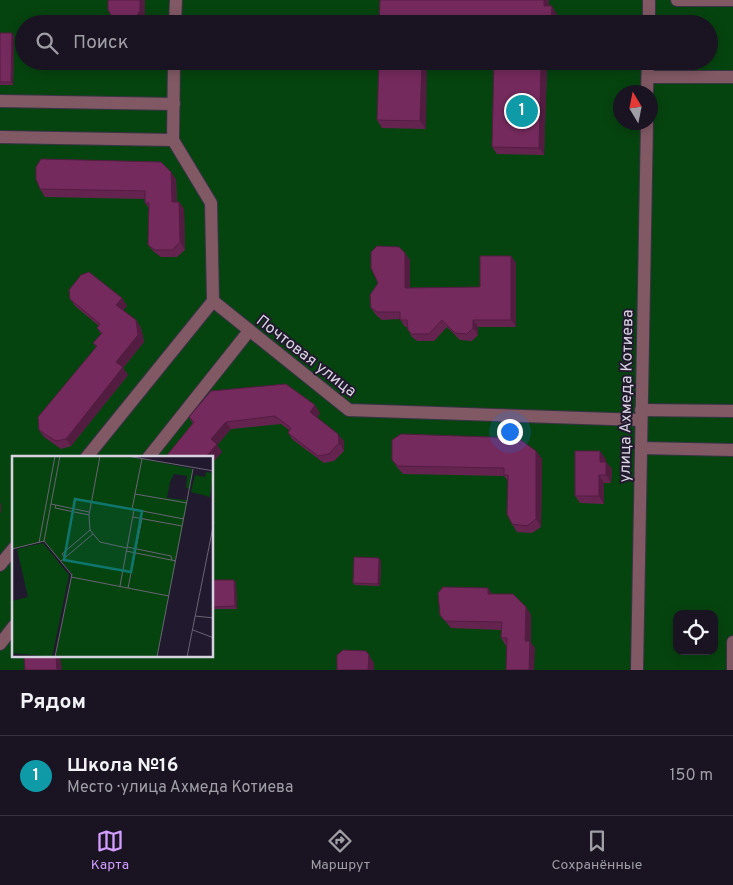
<!DOCTYPE html>
<html lang="ru">
<head>
<meta charset="utf-8">
<style>
  :root { --surface:#191322; --page:#26202f; --text:#f1f3f6; --muted:#9f9ea5; --line:#373240; --accent:#d19dfe }
  body { margin:0; font-family:Overpass,sans-serif; background:var(--page); color:var(--text) }
  .controls { position:absolute; right:15px; bottom:15px; display:grid; overflow:hidden; border-radius:10px; box-shadow:0 2px 12px #0003 }
  .controls button { width:45px; height:45px; display:grid; place-items:center; padding:0; border:0; border-bottom:1px solid var(--line); background:var(--surface); color:var(--text); font:25px sans-serif }
  .compass { position:absolute; left:613px; top:85px; width:45px; height:45px; border-radius:50%; background:var(--surface); box-shadow:0 2px 12px #0003; rotate:350deg }
  .you { position:absolute; left:509px; top:431px; width:18px; height:18px; margin:-12px; border:4px solid #fff; border-radius:50%; background:#1a73e8; box-shadow:0 0 0 8px #1a73e833 }
  .badge { display:grid; place-items:center; width:32px; height:32px; border-radius:50%; background:var(--accent); color:#fff; font-size:16px; font-weight:700 }
  .pin { position:absolute; translate:-50% -50%; border:2px solid #fff; box-shadow:0 1px 5px #0006 }
  .list { margin:0; padding:0; list-style:none }
  h2 { display:flex; justify-content:space-between; align-items:center; height:65px; margin:0; padding:0 20px; font-size:21px }
  h2 small { font-size:16px; font-weight:400; color:var(--muted) }
  .list li { display:grid; grid-template-columns:32px 1fr auto; gap:15px; align-items:center; box-sizing:border-box; height:80px; padding:0 20px; border-top:1px solid var(--line) }
  .list b { display:block; font-size:19px; white-space:nowrap }
  .list p { margin:0; font-size:16px; white-space:nowrap; color:var(--muted) }
  .list em { font-size:16px; font-style:normal; color:var(--muted) }
  .icon { flex:none; width:28px; height:28px; fill:none; stroke:currentColor; stroke-width:2; stroke-linecap:round; stroke-linejoin:round }
  .map { position:relative; flex:none; width:733px; height:670px; overflow:hidden }
  .search { position:absolute; background:var(--surface); box-shadow:0 2px 12px #0003; left:15px; right:15px; top:15px; height:55px; display:flex; align-items:center; gap:12px; box-sizing:border-box; padding:0 18px; border-radius:28px; color:var(--muted); font-size:19px }
  .sheet { height:145px; background:var(--surface) }
  nav { display:flex; justify-content:space-around; align-items:center; box-sizing:border-box; height:70px; border-top:1px solid var(--line); background:var(--surface); font-size:14px; color:var(--muted) }
  nav a { display:grid; justify-items:center; gap:2px }
  nav .on { color:var(--accent) }
  .map>svg:first-child { display:block }
  .green { fill:#06440f; fill-rule:evenodd }
  .lines { fill:none; stroke-linecap:round; stroke-linejoin:round }
  .minor-casing { stroke:#3a3346; stroke-width:14 }
  .minor { stroke:#815964; stroke-width:12 }
  .wall { fill:#652450 }
  .shaded-wall { fill:#521d41 }
  .building { fill:#752a5d; stroke:#521d41 }
  .labels { text-anchor:middle; stroke-width:4; stroke-linejoin:round; paint-order:stroke }
  .street-label { font-size:16px; fill:#d7d2e0; stroke:#21192d }
  .inset-road { fill:none; stroke:#6a6375; stroke-width:1 }
  .view { fill:#0f766e; fill-opacity:0.15; stroke:#0f766e; stroke-width:2.5 }
  .inset-edge { fill:none; stroke:#d7d2e0; stroke-width:2.5 }
</style>
</head>
<body>
<div class="map">
<svg width="733" height="670" viewBox="0 0 733 670">
  <rect width="100%" height="100%" fill="#21192d"/>
  <path class="green" d="M0,0H733V670H0ZM24,24H709V61H24ZM620,92H650V122H620ZM14,458H212V656H14ZM677,614H714V651H677Z"/>
  <g class="lines">
    <g class="minor-casing">
      <g id="minor">
        <path d="M677,0H733"/>
        <path d="M175,24L176,0"/>
        <path d="M649,24V0"/>
        <path d="M174,61L173,140L211,203L213,301L349,410L641,420"/>
        <path d="M648,77H733"/>
        <path d="M647,92L648,61"/>
        <path d="M0,101L174,104"/>
        <path d="M0,137L173,140"/>
        <path d="M641,410L733,411"/>
        <path d="M641,448L733,450"/>
        <path d="M86,458L213,301"/>
        <path d="M148,458L249,331"/>
        <path d="M0,565L14,548"/>
        <path d="M0,644L14,626"/>
        <path d="M637,670L647,122"/>
        <path d="M733,670V642"/>
      </g>
    </g>
    <use href="#minor" class="minor"/>
  </g>
  <g class="wall">
    <path d="M108,0H145V17L142,24H117L108,10Z"/>
    <path d="M0,33H12L14,36L13,85H0Z"/>
    <path d="M379,61L426,129L382,128L377,120Z"/>
    <path d="M483,61H556V67H547L544,155L497,154L492,147L494,65H486Z"/>
    <path d="M176,179L177,202H179L184,209L185,250L177,257H161L154,252L148,245L149,208L145,203V199L45,197L40,189Z"/>
    <path d="M511,256L516,263V327H478V335L472,341L460,340L447,327L434,341H417L412,337L408,330L407,327H405L400,319L382,320L376,315L371,308L410,260V288L480,287Z"/>
    <path d="M122,298L127,306L123,310L136,320L141,328L144,342L123,368L128,375L71,446L61,449L44,437L39,430L96,347L93,343L101,334L97,328L99,326L75,306L70,299Z"/>
    <path d="M320,413L317,417L344,441V451L334,461L324,463L293,440L288,433L289,430L281,424L231,429L217,445L222,452L212,463V458L189,417Z"/>
    <path d="M536,451L542,459L541,527L532,533L517,532L512,524L508,481L504,476L403,474L397,467L392,460Z"/>
    <path d="M606,459V462L612,469L611,483H604V504L580,503L575,496Z"/>
    <path d="M381,561L380,586L355,585L353,583Z"/>
    <path d="M212,580H234L236,583L237,609H212Z"/>
    <path d="M492,594L526,607L531,615V643L535,648L506,646L501,638V630L451,628L440,615Z"/>
  </g>
  <g class="shaded-wall">
    <path d="M140,0H145V17L142,24H141L136,18Z"/>
    <path d="M544,0H549V14L544,6Z"/>
    <path d="M552,6L557,14V24H551Z"/>
    <path d="M12,33L14,36L13,85L11,82Z"/>
    <path d="M422,61H427L426,129L420,121Z"/>
    <path d="M541,61H542L547,67L544,155L539,148Z"/>
    <path d="M552,61H556V67Z"/>
    <path d="M171,172L176,179L177,209L172,202Z"/>
    <path d="M179,202L184,209L185,250L180,242Z"/>
    <path d="M405,253L410,260V295L405,288Z"/>
    <path d="M511,256L516,263V327L511,320Z"/>
    <path d="M122,298L127,306L122,312L116,305Z"/>
    <path d="M136,320L141,328L144,342L123,368L128,375L71,446L66,439L116,362Z"/>
    <path d="M473,320L478,327V335L473,328Z"/>
    <path d="M315,405L320,413L315,420L310,412Z"/>
    <path d="M226,422L231,429L217,445L222,452L212,463V458H205L211,439Z"/>
    <path d="M338,434L344,441V451L339,443Z"/>
    <path d="M536,451L542,459L541,527L536,519Z"/>
    <path d="M600,451L606,459V469L600,462Z"/>
    <path d="M606,462L612,469L611,483L606,475Z"/>
    <path d="M599,475L604,483V504L599,496Z"/>
    <path d="M0,503L1,504V512L0,513Z"/>
    <path d="M379,558L381,561L380,586L378,584Z"/>
    <path d="M234,580L236,583L237,609L235,606Z"/>
    <path d="M488,588L493,595L488,594Z"/>
    <path d="M526,607L531,615V643L535,648L534,670H529L525,641Z"/>
    <path d="M366,651L374,663V670H368Z"/>
    <path d="M56,656H60L62,670H57Z"/>
  </g>
  <g class="building">
    <path d="M108,0H140V10L136,18H113L108,10Z"/>
    <path d="M380,0H544V6H552L551,24H379Z"/>
    <path d="M0,33H12L11,82H0Z"/>
    <path d="M379,61H422L420,121L377,120Z"/>
    <path d="M494,61H541L539,148L492,147Z"/>
    <path d="M41,159L161,162L171,172L172,202H179L180,242L172,250H155L148,245L149,203H145V191L40,189L36,179V167Z"/>
    <path d="M377,246L399,247L405,253V288L480,287V256H511V320H473V328L467,334L455,333L442,320L429,334H412L408,330L407,320H400V312H377L371,308L370,295L378,283L371,268V252Z"/>
    <path d="M89,272L122,298L116,305L136,320L138,335L116,362L123,367L66,439L56,441L39,430L38,417L97,346L93,343L102,333L97,328L100,324L70,299L69,290L81,275Z"/>
    <path d="M286,384L315,405L310,412L338,434L339,443L329,454L318,456L288,433L291,428L275,416L226,422L211,439L217,444L205,458H167V455L194,422L189,417L211,391Z"/>
    <path d="M401,434L518,438L536,451V519L527,526L512,524L507,514L508,475H504V468L398,466L392,460V440Z"/>
    <path d="M575,451H600V462H606V475H599V496H575Z"/>
    <path d="M354,557L379,558L378,584L353,583Z"/>
    <path d="M212,580H234L235,606L212,607Z"/>
    <path d="M443,587L488,588V594H513L526,607L525,641H530L529,670H506L507,638H501L502,622L445,621L440,615L438,593Z"/>
    <path d="M343,650L366,651L369,655L368,670H337V655Z"/>
    <path d="M24,656H56L57,670H25Z"/>
  </g>
  <g class="labels">
    <g class="street-label">
      <text transform="translate(307 355) rotate(38)" y="6">Почтовая улица</text>
      <text transform="translate(625 396) rotate(-89)" y="6">улица Ахмеда Котиева</text>
    </g>
  </g>
  <g transform="translate(12 456)">
    <rect width="201" height="201" fill="#21192d"/>
    <path d="M0,0H115L181,13L178,33L174,32L175,20L162,18L158,26L155,42L176,44L145,201H43L60,118L32,85L0,93ZM194,16L201,17L198,41L179,36L183,19L193,21ZM31,87L57,119L40,201L0,197V145L16,141L5,93Z" fill="#06440f"/>
    <path class="inset-road" d="M88,0L77,59L78,74L88,86L115,92M115,0L202,15M130,3L120,53L172,63M123,38L175,47M39,48L77,56M44,49L43,52L77,59M121,61L170,70M32,85L48,0M32,85L60,119M27,87L43,0M115,91L159,100L160,104M0,93L32,85M114,95L164,105M53,102L50,98L78,74M49,105L81,78M59,121L157,140M108,130L122,54M116,132L130,62M183,160L202,162M181,174L202,182M43,201L60,118M145,201L181,13M175,201L202,66"/>
    <path class="view" d="M63,43L130,55L119,116L52,104Z"/>
    <rect width="201" height="201" class="inset-edge"/>
  </g>
</svg>
<div class="controls">
<button><svg class="icon" aria-label="locate" viewBox="0 0 24 24"><circle cx="12" cy="12" r="6"/><path d="M12 2v4M12 18v4M2 12h4M18 12h4"/></svg></button>
</div>
<svg class="compass" viewBox="-18 -18 36 36"><path d="M0-13l5 13h-10z" fill="#e53935"/><path d="M0 13l5-13h-10z" fill="#9f9ea5"/></svg>
<div class="you"></div>
<div class="pin badge" style="left:522px;top:111px;background:#0f9aa8">1</div>
<div class="search"><svg class="icon" aria-label="search" viewBox="0 0 24 24"><circle cx="10" cy="10" r="6"/><path d="M15 15l6 6"/></svg>Поиск</div>
</div>
<section class="sheet">
<h2>Рядом<small></small></h2>
<ul class="list">
<li><span class="badge" style="background:#0f9aa8">1</span><div><b>Школа №16</b><p>Место · улица Ахмеда Котиева</p></div><em>150 m</em></li>
</ul>
</section>
<nav>
<a class="on"><svg class="icon" aria-label="map" viewBox="0 0 24 24"><path d="M3 6l6-2 6 2 6-2v14l-6 2-6-2-6 2zM9 4v14M15 6v14"/></svg>Карта</a>
<a><svg class="icon" aria-label="directions" viewBox="0 0 24 24"><path d="M12 3l9 9-9 9-9-9zM9 14v-3h6M13 9l2 2-2 2"/></svg>Маршрут</a>
<a><svg class="icon" aria-label="saved" viewBox="0 0 24 24"><path d="M7 4h10v16l-5-4-5 4z"/></svg>Сохранённые</a>
</nav>
</body>
</html>
